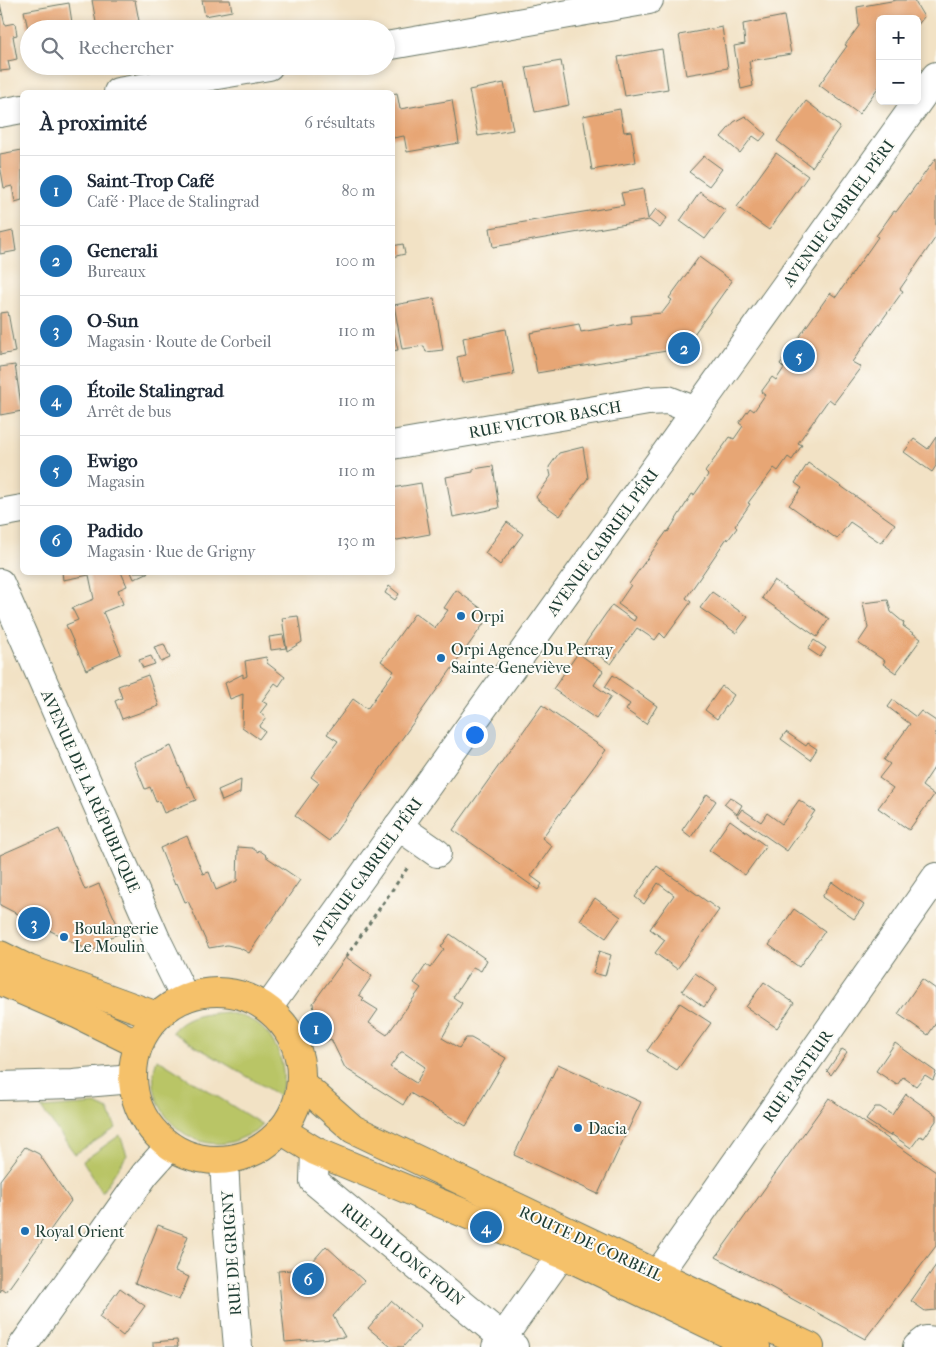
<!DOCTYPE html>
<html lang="fr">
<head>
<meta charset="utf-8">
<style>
  :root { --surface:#fff; --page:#f2f2f3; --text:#1f2937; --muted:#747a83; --line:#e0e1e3; --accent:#1f6fb2 }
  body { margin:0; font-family:"IM FELL French Canon",serif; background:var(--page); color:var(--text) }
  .controls { position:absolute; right:15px; top:15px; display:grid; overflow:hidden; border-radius:8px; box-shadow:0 2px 8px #0003 }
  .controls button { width:45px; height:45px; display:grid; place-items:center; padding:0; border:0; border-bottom:1px solid var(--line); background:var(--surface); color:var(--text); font:25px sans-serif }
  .you { position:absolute; left:474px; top:734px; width:18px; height:18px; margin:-12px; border:4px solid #fff; border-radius:50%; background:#1a73e8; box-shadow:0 0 0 8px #1a73e833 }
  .badge { display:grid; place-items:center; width:32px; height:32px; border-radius:50%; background:var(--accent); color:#fff; font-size:16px; font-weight:700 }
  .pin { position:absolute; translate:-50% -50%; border:2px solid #fff; box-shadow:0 1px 5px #0006 }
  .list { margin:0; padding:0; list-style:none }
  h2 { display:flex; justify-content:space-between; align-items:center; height:65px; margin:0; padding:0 20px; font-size:21px }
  h2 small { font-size:16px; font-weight:400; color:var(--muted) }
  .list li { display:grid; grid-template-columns:32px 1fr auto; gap:15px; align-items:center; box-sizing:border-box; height:70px; padding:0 20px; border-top:1px solid var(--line) }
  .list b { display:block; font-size:19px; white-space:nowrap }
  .list p { margin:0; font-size:16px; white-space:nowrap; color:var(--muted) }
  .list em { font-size:16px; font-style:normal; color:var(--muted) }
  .icon { flex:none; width:28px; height:28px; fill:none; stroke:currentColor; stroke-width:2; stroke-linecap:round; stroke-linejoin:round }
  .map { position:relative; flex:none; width:936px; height:1347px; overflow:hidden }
  .search { position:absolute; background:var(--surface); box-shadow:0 2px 8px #0003; left:20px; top:20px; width:375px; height:55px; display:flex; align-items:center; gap:12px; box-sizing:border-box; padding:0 18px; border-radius:28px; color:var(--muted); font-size:19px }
  .panel { position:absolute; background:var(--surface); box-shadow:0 2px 8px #0003; left:20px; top:90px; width:375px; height:485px; border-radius:8px }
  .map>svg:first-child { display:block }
  .green { fill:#b9c566; stroke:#6c814d }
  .building { fill:#e7a675; fill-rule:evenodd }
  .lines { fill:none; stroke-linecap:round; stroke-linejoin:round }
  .minor-casing { stroke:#697767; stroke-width:30 }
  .major-casing { stroke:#697767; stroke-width:30 }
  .path { stroke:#697767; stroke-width:3; stroke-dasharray:4 4; stroke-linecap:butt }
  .minor { stroke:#fff; stroke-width:28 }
  .major { stroke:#f5c16b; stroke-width:28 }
  .poi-dot { fill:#1f6fb2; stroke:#fdfcf7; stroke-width:2 }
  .labels { text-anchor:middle; stroke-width:4; stroke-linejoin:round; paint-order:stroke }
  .street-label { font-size:16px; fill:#1f3d34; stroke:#fdfcf7 }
  .poi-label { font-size:16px; fill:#1f3d34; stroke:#fdfcf7; text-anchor:start }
</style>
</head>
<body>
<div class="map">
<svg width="936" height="1347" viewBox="0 0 936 1347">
  <rect width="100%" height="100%" fill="#fdfcf7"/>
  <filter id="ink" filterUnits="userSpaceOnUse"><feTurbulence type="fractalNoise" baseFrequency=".02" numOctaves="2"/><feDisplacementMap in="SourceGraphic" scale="10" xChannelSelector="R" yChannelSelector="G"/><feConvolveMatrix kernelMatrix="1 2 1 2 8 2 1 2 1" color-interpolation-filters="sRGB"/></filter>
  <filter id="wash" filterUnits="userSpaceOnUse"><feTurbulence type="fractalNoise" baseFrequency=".0096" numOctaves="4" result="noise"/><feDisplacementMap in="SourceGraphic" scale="20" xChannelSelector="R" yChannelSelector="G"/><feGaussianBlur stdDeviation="1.12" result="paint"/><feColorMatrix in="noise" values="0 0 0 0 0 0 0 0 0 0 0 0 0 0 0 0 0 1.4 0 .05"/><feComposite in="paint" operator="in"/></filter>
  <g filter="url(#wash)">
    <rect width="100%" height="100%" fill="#f2e2c5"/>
    <g class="green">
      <path d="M226,1012C233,1014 242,1016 249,1019C276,1032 290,1069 280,1096L172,1032C186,1015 206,1014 226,1012Z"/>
      <path d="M157,1059L263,1125C258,1131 251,1134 244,1137C195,1163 139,1109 157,1059Z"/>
      <path d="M96,1104L108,1110L116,1128L75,1154L41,1108Z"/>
      <path d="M120,1135L127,1155L102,1192L83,1161Z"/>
    </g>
    <g id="blocks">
      <g class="building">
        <path d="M92,0H135L139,21L127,23L128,29H111V26L97,28Z"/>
        <path d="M202,0H230L232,11L205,16Z"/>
        <path d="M897,0H914L924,17L917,26V19H880V56L875,54L880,57V85L859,114L819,85L847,46L845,45L859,26L857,7Z"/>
        <path d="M69,3L73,29H28L24,11Z"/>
        <path d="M0,4L5,25L15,23L17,35L13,36L17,59L8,61L10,70L0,71Z"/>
        <path d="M784,16L791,54L749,61L753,86L741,89L734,46L745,44L743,24Z"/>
        <path d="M722,27L728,68L686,75L679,35Z"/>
        <path d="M662,49L668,89L625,96L618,57Z"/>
        <path d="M561,61L569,105L535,112L526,67Z"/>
        <path d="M504,83L513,130L478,136L469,90Z"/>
        <path d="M397,93L400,109L452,100L459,143L407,152L404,136L393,138L392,133V94Z"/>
        <path d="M806,101L840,127L812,167L777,141Z"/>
        <path d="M620,109L624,132L631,131L636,162L592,170L583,116Z"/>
        <path d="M745,116L766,134L760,141L753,136L740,153L721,137L734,122Z"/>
        <path d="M22,150V200L15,202L12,186L4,188L0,165V154Z"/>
        <path d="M776,153L808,176L769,230L737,207Z"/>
        <path d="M704,156L722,169L709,186L689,172Z"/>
        <path d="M936,158V237L900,289L903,291L852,362L861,367L834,403L829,399L798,443L802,445L792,460L788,457L778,471L774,468L748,503L750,504L735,526L737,528L728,540L727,538L686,598L691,602L665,638L660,633L655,640L637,628L611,664L584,645L612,605L634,621L636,617L618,604L631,585L629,584L667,531L668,532L692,494L694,495L708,475L705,472L730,437L734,439L743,426L739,423L750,408L754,411L765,395L761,392L772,377L776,380L784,368L780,364L830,293L836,297L878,237L876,236L894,211L896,212Z"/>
        <path d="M643,189L648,219L656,209L667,218L660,228L649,220L493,247L490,228L624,205L621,193Z"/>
        <path d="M700,192L726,211L705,239L680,221Z"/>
        <path d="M13,231L16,251L0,254V234Z"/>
        <path d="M403,244L405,254L392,257V246Z"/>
        <path d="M699,257L732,281L684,348L537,373L530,333L579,324L581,332L632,323L631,316L662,313L672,300L669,298Z"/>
        <path d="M434,298L443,350L426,352L424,346L402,349L394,305Z"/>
        <path d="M8,312L15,352L0,355V313Z"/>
        <path d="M392,325L398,350L392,351Z"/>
        <path d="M506,329L514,374L462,383L457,357L466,355L463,338Z"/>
        <path d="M15,365L22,411L0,415V367Z"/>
        <path d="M936,437V466L932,472L904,452L914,439L928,449Z"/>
        <path d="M583,447L588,478L560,516L539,501L536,497L551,476L549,467L559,453Z"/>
        <path d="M808,463L895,524L881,543L850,522L837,539L789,505L802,488L795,483Z"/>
        <path d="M493,466L499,508L453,517L446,477L473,472V469Z"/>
        <path d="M421,483L430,534L392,541V488Z"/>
        <path d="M507,522L523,534L500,565L485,553Z"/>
        <path d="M62,572H121L127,586L118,590L123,604L103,612L121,654L86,670L66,625L78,620L72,608L94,599L89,575L63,580Z"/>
        <path d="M131,572H149L134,579Z"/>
        <path d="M774,580L829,619L817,637L762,598Z"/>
        <path d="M389,586L399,594L395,600L385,593Z"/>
        <path d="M456,590L490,615L329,841L295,816L319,783L311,777L338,741L327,734L353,699L367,709L394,671L381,661L415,613L435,628L448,610L444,608Z"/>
        <path d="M712,592L748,617L736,633L700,608Z"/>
        <path d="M888,600L891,612L904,623L903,626L921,639L896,673L883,664L885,661L858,643L868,628L863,603Z"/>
        <path d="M298,616L302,642L287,651L282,618Z"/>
        <path d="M283,635L286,648L271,650L269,637Z"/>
        <path d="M814,640L826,648L820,657L808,649Z"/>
        <path d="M164,644L170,658L161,662L154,647Z"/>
        <path d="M578,653L603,671L594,685L611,697L596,719L553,689Z"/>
        <path d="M151,656L155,664L143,668L139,660Z"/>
        <path d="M266,657L267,663L285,677L279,686L275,683L262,701L267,704L260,713L266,718L259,727L265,731L259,739L242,727L243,694L230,699L225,683L243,674V678L247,676L245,661Z"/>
        <path d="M148,675L159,706L122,719L115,701L122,698L118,686Z"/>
        <path d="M613,675L657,706L646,724L626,710L630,704L605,687Z"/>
        <path d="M722,686L734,695L717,719L705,710Z"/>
        <path d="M893,700L916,717L921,711L936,721V765L922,786L934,795L909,830L878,808L893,788L879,778L890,764L884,760L910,724L888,707Z"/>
        <path d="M542,705L606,750L542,838L552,846L531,876L542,884L538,890L453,830Z"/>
        <path d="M786,732L806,746L808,743L817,749L810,760L781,739Z"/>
        <path d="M171,746L188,787L190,786L196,800L164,813L159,801L156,802L150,787L145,789L134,762Z"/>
        <path d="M241,780L240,793L222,801L218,790Z"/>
        <path d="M707,794L716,801L691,837L682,830Z"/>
        <path d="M730,797L742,805L737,814L724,804Z"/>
        <path d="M799,800L815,811L787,851L737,816L742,809L761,822L767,813L782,824Z"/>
        <path d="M730,820L766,846L745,875L709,850Z"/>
        <path d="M59,829L85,890L99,884L121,933L108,938L92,952L0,905V855Z"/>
        <path d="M187,836L203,874L209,872L216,890L237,881L238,847L252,848L258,852L259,850L266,855L265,856L300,880L249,953L240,948L227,945L209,948L188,901L185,902L177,883L175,885L160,848Z"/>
        <path d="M657,866L719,910L677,969L655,953L665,940L650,929L674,895L658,883L644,904L635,897Z"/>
        <path d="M832,882L864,905L854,919L822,897Z"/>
        <path d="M595,898L621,917L606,938L580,920Z"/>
        <path d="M794,909L825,931L799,967L769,945Z"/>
        <path d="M450,934L487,960L481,971L473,967L453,997L462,1003L442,1038L459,1048L466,1038H471L506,1058L466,1126L410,1093L403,1105L345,1068L331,1039L323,1043L316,1028L313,1003L346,957L372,976L359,995L364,998L362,1000L378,1010L369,1023L387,1035L421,988L414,983L426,965L430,968L444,949L441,947ZM401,1052H403L425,1067L416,1083L390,1067Z"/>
        <path d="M599,951L611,955L605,976L593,973Z"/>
        <path d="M695,973L717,988L704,1007L682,991Z"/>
        <path d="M922,979L936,989V1023L928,1035L898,1014Z"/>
        <path d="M764,982L794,1003L777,1028L746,1007Z"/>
        <path d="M680,1003L711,1023L677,1070L647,1051Z"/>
        <path d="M895,1043L936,1072L933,1080L925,1075L916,1086L903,1077L897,1085L876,1071Z"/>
        <path d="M842,1049L847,1052L831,1075L827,1071Z"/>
        <path d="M558,1064L641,1102L598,1194L514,1155Z"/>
        <path d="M906,1094L936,1115V1121L924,1138L920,1136L911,1148L891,1134L890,1136L866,1120L875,1107H880L892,1115Z"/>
        <path d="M829,1098L936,1172V1246L865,1339L716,1257Z"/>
        <path d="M25,1147L39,1154L71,1201L6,1292L2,1289L0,1292V1180Z"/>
        <path d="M158,1225L188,1236L175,1271L189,1277L179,1300L135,1283Z"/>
        <path d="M326,1246L364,1281L333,1316L345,1337L285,1342L278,1271L306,1269Z"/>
        <path d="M936,1265V1310L925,1311L911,1301Z"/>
        <path d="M120,1288L145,1306L123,1336L99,1317Z"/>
        <path d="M391,1301L421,1327L403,1347H391L368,1328Z"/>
        <path d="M177,1340L178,1347H153V1342Z"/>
      </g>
    </g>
  </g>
  <g filter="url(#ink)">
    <use href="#blocks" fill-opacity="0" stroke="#697767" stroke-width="1"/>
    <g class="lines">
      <g class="minor-casing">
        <g id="minor">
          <path d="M386,46L649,0"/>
          <path d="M118,92L269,66"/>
          <path d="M0,113L22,109"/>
          <path d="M392,445L648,401L668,400L696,411"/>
          <path d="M0,513L22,509"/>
          <path d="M0,583L156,939L185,998"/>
          <path d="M398,826L437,853"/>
          <path d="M268,1008L936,76"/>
          <path d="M0,1086L73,1084L133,1079"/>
          <path d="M315,1151L314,1181L514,1347"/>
          <path d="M224,1160L227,1218L238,1347"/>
          <path d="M658,1274L936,877"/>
          <path d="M22,1347L145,1174L170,1146"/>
          <path d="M496,1347L562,1254"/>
          <path d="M917,1347L926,1340L936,1341"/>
        </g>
      </g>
      <g class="major-casing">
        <g id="major">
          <path d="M0,955L28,969L157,1016"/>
          <path d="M0,981L79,1015L138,1044"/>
          <circle cx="217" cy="1076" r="84"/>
          <path d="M301,1083L353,1129L810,1347"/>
          <path d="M281,1130L315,1151L562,1254L756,1347"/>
        </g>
      </g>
      <path class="path" d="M346,957L408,867"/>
      <use href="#minor" class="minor"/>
      <use href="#major" class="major"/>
    </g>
  </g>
  <g class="poi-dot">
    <circle cx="461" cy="616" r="5"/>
    <circle cx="441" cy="658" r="5"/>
    <circle cx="64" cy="937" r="5"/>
    <circle cx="578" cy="1128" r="5"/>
    <circle cx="25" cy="1231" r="5"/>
  </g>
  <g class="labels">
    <g class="street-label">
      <text transform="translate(838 213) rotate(-54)" y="6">AVENUE GABRIEL PÉRI</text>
      <text transform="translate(545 419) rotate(-10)" y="6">RUE VICTOR BASCH</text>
      <text transform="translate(602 542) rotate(-54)" y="6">AVENUE GABRIEL PÉRI</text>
      <text transform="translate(91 791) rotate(66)" y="6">AVENUE DE LA RÉPUBLIQUE</text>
      <text transform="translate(366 871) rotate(-54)" y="6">AVENUE GABRIEL PÉRI</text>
      <text transform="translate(797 1076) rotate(-55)" y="6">RUE PASTEUR</text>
      <text transform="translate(591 1243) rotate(25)" y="6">ROUTE DE CORBEIL</text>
      <text transform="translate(231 1253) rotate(-94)" y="6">RUE DE GRIGNY</text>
      <text transform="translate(403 1254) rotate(39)" y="6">RUE DU LONG FOIN</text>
    </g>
    <g class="poi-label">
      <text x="471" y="622">Orpi</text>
      <text x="451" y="655">Orpi Agence Du Perray<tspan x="451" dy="18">Sainte-Geneviève</tspan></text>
      <text x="74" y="934">Boulangerie<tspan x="74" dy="18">Le Moulin</tspan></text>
      <text x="588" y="1134">Dacia</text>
      <text x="35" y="1237">Royal Orient</text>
    </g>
  </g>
</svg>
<div class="controls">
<button>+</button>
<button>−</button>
</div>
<div class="you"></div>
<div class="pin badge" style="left:316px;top:1028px">1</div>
<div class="pin badge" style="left:684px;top:348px">2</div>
<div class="pin badge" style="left:34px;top:923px">3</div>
<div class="pin badge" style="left:486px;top:1227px">4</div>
<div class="pin badge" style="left:799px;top:356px">5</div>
<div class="pin badge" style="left:308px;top:1279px">6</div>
<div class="search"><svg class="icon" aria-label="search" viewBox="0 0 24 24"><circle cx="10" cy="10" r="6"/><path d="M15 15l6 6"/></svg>Rechercher</div>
<section class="panel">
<h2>À proximité<small>6 résultats</small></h2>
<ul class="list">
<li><span class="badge">1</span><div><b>Saint-Trop Café</b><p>Café · Place de Stalingrad</p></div><em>80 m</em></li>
<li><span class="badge">2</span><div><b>Generali</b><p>Bureaux</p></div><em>100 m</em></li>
<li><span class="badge">3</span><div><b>O-Sun</b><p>Magasin · Route de Corbeil</p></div><em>110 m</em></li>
<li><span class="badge">4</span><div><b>Étoile Stalingrad</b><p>Arrêt de bus</p></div><em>110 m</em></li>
<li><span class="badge">5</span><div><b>Ewigo</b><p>Magasin</p></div><em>110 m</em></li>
<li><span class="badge">6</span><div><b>Padido</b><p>Magasin · Rue de Grigny</p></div><em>130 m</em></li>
</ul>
</section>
</div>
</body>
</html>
